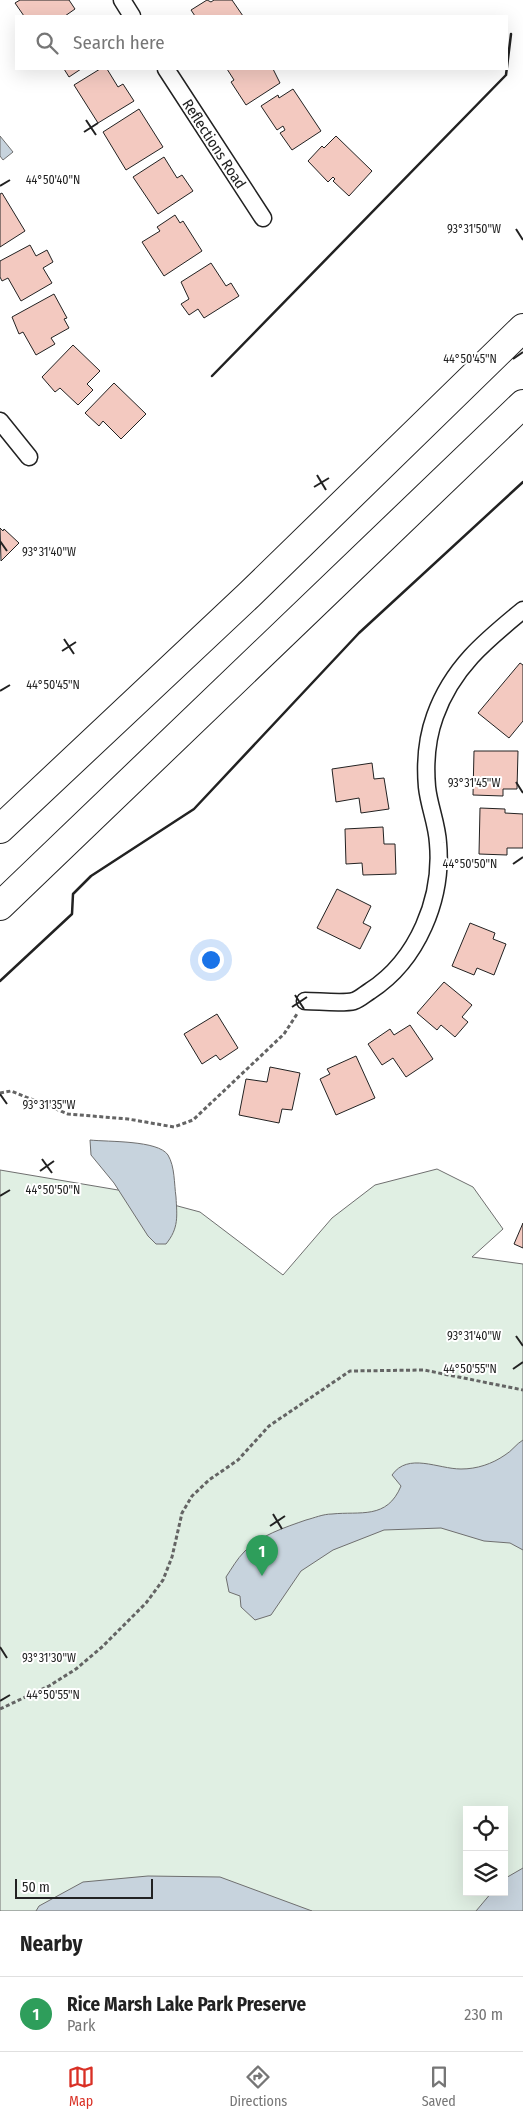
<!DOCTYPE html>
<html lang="en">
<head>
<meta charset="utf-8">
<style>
  :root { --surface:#fff; --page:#f2f2f2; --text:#222; --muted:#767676; --line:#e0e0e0; --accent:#d93025 }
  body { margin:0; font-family:"Fira Sans Condensed",sans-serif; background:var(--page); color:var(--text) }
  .controls { position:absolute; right:15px; bottom:15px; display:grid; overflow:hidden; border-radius:0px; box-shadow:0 5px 20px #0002 }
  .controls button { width:45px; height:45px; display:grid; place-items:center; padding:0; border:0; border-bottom:1px solid var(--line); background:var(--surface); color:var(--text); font:25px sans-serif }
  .scale { position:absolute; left:15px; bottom:12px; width:138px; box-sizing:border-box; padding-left:5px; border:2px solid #222; border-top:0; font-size:14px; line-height:18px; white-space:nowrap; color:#222; -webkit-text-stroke:4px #fff; paint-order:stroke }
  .you { position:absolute; left:210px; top:959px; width:18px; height:18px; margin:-12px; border:4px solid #fff; border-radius:50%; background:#1a73e8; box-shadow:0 0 0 8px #1a73e833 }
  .badge { display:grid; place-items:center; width:32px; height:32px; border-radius:50%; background:var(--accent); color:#fff; font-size:16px; font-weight:700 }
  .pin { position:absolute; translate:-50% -41px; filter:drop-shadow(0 1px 2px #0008) }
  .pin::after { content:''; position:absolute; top:26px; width:18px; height:15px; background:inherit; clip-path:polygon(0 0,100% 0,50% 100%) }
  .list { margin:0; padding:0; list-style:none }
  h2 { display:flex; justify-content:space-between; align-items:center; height:65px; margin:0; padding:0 20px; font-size:21px }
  h2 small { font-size:16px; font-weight:400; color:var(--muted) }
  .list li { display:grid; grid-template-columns:32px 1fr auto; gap:15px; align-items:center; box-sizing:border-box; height:75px; padding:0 20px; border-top:1px solid var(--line) }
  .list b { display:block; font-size:19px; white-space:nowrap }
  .list p { margin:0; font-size:16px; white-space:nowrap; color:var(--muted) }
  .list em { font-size:16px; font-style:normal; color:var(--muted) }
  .icon { flex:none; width:28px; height:28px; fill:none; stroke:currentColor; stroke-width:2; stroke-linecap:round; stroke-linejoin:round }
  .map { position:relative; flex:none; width:523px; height:1911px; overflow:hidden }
  .search { position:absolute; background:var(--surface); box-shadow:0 5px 20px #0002; left:15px; right:15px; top:15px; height:55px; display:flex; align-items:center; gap:12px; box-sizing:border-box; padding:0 18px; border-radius:0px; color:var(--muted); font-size:19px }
  .sheet { height:140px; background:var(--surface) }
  nav { display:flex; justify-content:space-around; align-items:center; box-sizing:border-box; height:70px; border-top:1px solid var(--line); background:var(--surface); font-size:14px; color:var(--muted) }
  nav a { display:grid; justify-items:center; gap:2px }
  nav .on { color:var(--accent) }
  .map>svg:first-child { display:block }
  .green { fill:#e0efe3; stroke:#6f6f6f; fill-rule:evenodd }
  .water { fill:#c7d3dd; stroke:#6f6f6f }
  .building { fill:#f3c9c0; stroke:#222 }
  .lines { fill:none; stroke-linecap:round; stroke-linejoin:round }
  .street-casing { stroke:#222; stroke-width:19 }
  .highway-casing { stroke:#222; stroke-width:30 }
  .path { stroke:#646464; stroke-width:3; stroke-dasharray:4 2.5; stroke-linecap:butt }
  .street { stroke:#fff; stroke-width:16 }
  .highway { stroke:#fff; stroke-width:28 }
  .wall { stroke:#222; stroke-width:2.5 }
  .ticks { fill:none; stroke:#222; stroke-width:2 }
  .labels { text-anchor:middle; stroke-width:4; stroke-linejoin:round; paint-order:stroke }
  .street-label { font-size:15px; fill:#222; stroke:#fff }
  .ticks-label { font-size:12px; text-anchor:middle; fill:#222; stroke:#fff; stroke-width:4; stroke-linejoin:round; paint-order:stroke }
</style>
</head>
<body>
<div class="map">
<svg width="523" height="1911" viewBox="0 0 523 1911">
  <rect width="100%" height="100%" fill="#fff"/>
  <path class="green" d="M437,1169L473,1187L503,1229L472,1257L523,1264V1911H0V1170L118,1190L200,1212L283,1275L332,1218L375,1185ZM467,1810H504V1892H467Z"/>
  <g class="water">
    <path d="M0,136L13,152L3,160L0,156Z"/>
    <path d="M90,1140C108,1142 158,1140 168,1155C175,1167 174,1183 176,1197C177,1216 179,1228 166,1244H156L148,1236L114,1183L91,1155Z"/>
    <path d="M523,1440V1550L510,1543L484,1541L441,1528L384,1530L333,1550L301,1571L271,1615L255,1620L241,1607L240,1596L229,1592L226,1577C232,1568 237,1559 244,1552C258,1536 286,1527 306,1520C314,1518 323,1514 332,1514C360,1511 387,1520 401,1486L392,1475C408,1452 438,1469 461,1469C477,1469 492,1464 505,1455C512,1451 516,1444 523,1440Z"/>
    <path d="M523,1868V1911H476L492,1892H504V1879Z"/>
    <path d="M148,1876L220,1877L312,1911H36L39,1906L83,1882Z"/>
  </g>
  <g class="building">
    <path d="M20,0H69L75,9L65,16H24L15,3Z"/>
    <path d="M207,0L211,2L214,0H232L243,16H195L191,10Z"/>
    <path d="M64,69H81L69,77Z"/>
    <path d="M100,69H107L118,87L123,84L134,101L98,123L74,85Z"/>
    <path d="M227,69H273L280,83L246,105L231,82L234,80Z"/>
    <path d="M293,89L321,131L292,150L280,133L285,130L283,126L277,130L261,106L278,95L279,98Z"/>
    <path d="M139,109L163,147L126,170L103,132Z"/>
    <path d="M336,136L372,171L349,196L333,181L335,179L333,177L328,182L308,161L322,146L324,148Z"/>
    <path d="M164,157L177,178L182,175L193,191L158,214L133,177Z"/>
    <path d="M2,193L25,231L0,247V194Z"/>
    <path d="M175,215L180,223L183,221L202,251L164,276L142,242L160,231L157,227Z"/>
    <path d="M30,245L36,256L47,250L53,262L43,268L52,283L21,301L8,278L2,281L0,277V261Z"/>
    <path d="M211,263L226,286L231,283L239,296L204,318L198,309L189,315L181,304L189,299L181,282Z"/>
    <path d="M54,294L67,318L64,319L69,328L51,338L55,344L36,355L23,332L19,334L12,317Z"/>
    <path d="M73,345L100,371L87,384L93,390L78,405L60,388L55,392L42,377Z"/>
    <path d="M114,383L146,414L121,439L103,421L99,426L85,413Z"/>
    <path d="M0,528L3,531L4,529L19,543L1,561Z"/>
    <path d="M520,663L523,665V721L509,738L478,713Z"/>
    <path d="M474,751H518L517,789H503V796L473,795Z"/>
    <path d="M372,763L374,779L384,778L389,809L361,813L359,798L336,802L332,769Z"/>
    <path d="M480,808L505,809V813L523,814V848H507V855L479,854Z"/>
    <path d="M383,827L384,844H395L396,874L363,875L362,863L346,864L345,829Z"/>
    <path d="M337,889L371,906L363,923L371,927L360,949L317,928Z"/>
    <path d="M470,923L495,933L493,939L506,944L494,975L477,968L474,975L452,966Z"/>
    <path d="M444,982L472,1005L462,1017L468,1022L455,1037L441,1025L437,1030L417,1013Z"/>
    <path d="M217,1014L238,1048L220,1060L216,1055L202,1064L184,1034Z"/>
    <path d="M410,1025L433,1059L406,1077L393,1058L382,1065L368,1044L390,1029L394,1035Z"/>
    <path d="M356,1056L375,1098L336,1115L320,1079L330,1074L327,1069Z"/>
    <path d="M270,1067L300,1073L292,1110L282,1109L279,1123L239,1115L246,1079L267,1082Z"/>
    <path d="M523,1223V1248L514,1244Z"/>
  </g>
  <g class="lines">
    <g class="street-casing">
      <g id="street">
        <path d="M122,0L132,16"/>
        <path d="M166,69L263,218"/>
        <path d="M0,421L29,457"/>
        <path d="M305,1001C318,1001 343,1004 354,1001C360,999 365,994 370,991C418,960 443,898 438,843C437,824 429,806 427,787C425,764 427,738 435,716C452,668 485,641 523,610"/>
      </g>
    </g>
    <g class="highway-casing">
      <g id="highway">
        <path d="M0,829L249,595L523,328"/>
        <path d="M0,906L523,404"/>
      </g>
    </g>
    <g class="path">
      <path d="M0,1093L11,1091L68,1114L128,1119L174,1127L193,1120L284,1034L297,1014"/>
      <path d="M0,1709L49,1686L76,1669L102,1647L146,1603L163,1580L172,1557L182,1513L192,1496L209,1480L238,1460L269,1426L350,1371L424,1370L523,1390"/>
    </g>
    <use href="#street" class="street"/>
    <use href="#highway" class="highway"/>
    <g class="wall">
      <path d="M212,376L506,75L511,34"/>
      <path d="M0,981L72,914L73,894L91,876L194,809L359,633L523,482"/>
    </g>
  </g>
  <path class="ticks" d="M86,120L96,135M84,132L98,123M0,186L10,180M516,229L523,240M513,359L523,352M317,475L326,490M314,487L329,478M0,541L7,551M64,639L74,654M62,651L76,642M0,691L10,685M516,782L523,793M513,864L523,857M295,995L304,1009M292,1007L307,997M0,1094L7,1104M42,1159L52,1173M40,1171L54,1161M0,1196L10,1190M516,1336L523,1346M513,1369L523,1362M273,1514L282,1529M270,1526L285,1516M0,1647L7,1658M0,1701L10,1695"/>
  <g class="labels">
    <g class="street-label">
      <text transform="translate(214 144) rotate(57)" y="5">Reflections Road</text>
    </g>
  </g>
  <g class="ticks-label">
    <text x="53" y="184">44°50'40"N</text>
    <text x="474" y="233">93°31'50"W</text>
    <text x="470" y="363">44°50'45"N</text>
    <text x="49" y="556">93°31'40"W</text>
    <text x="53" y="689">44°50'45"N</text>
    <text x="474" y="787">93°31'45"W</text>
    <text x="470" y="868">44°50'50"N</text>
    <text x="49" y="1109">93°31'35"W</text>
    <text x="53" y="1194">44°50'50"N</text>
    <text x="474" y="1340">93°31'40"W</text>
    <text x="470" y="1373">44°50'55"N</text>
    <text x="49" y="1662">93°31'30"W</text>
    <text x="53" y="1699">44°50'55"N</text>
  </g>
</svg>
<div class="controls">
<button><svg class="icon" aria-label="locate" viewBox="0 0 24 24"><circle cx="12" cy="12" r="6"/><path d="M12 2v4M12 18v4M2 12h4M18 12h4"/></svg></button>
<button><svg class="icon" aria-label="layers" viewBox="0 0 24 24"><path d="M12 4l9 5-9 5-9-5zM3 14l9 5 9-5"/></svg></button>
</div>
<div class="scale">50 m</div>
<div class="you"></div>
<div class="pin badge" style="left:262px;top:1576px;background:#2e9e5b">1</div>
<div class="search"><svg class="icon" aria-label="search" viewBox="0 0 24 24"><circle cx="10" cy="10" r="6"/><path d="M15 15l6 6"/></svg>Search here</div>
</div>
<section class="sheet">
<h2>Nearby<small></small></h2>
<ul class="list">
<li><span class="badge" style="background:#2e9e5b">1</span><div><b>Rice Marsh Lake Park Preserve</b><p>Park</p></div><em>230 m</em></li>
</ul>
</section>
<nav>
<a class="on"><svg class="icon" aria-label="map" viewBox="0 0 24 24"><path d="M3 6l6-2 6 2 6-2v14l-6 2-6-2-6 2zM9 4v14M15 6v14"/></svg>Map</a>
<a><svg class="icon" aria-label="directions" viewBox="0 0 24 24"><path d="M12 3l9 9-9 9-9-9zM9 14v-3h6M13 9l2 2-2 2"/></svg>Directions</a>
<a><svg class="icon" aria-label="saved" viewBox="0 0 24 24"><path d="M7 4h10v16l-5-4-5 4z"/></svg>Saved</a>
</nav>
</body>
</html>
